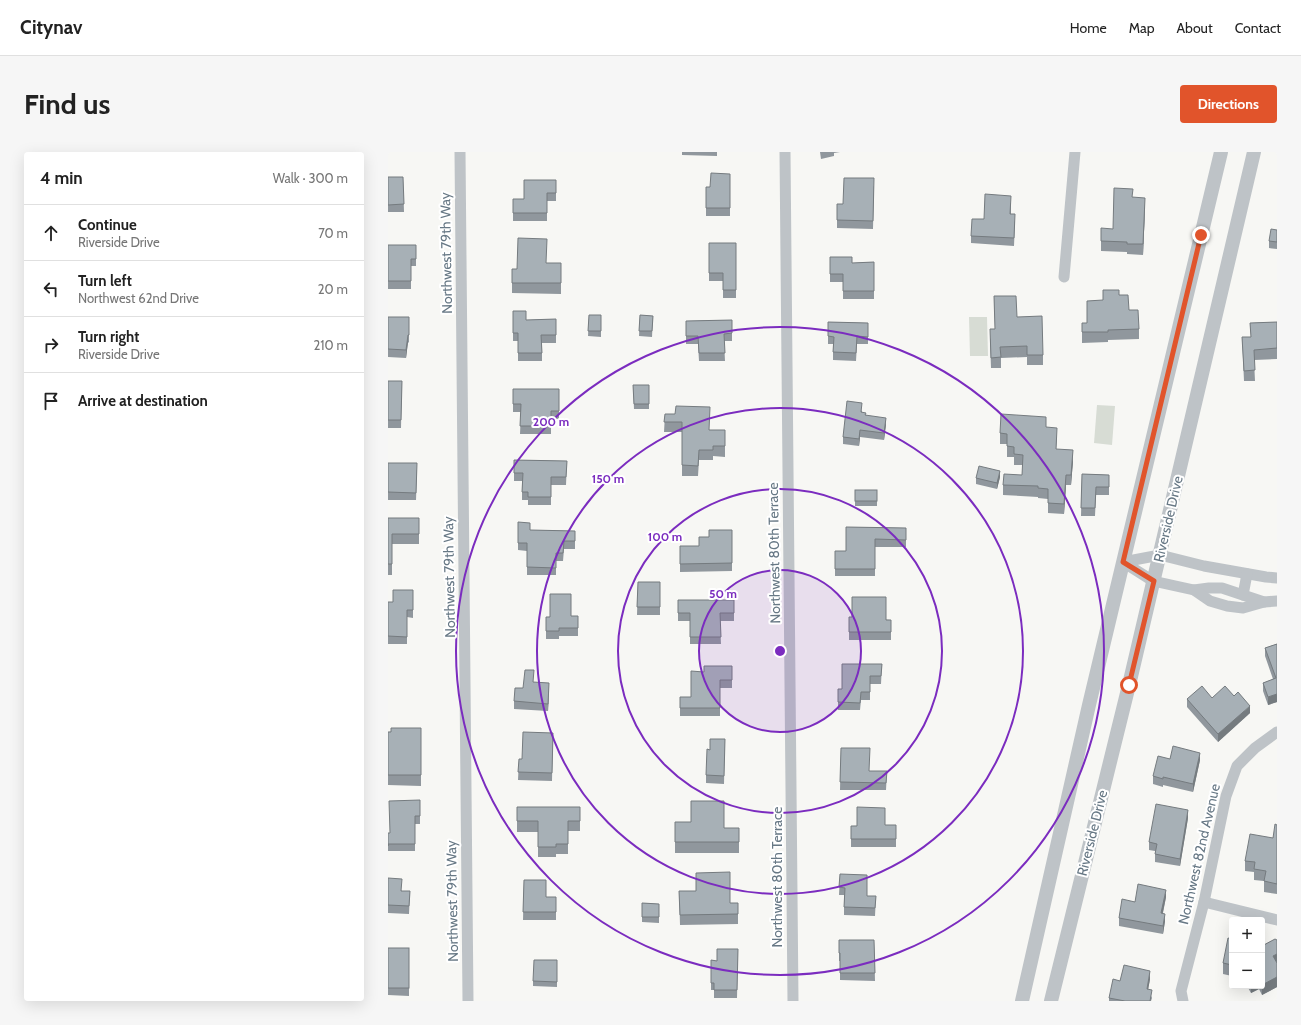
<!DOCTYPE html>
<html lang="en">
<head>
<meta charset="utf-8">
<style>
  :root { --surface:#fff; --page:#f6f6f6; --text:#222; --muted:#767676; --line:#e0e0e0; --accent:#e1542b }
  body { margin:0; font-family:Cabin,sans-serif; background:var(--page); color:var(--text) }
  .controls { position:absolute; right:12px; bottom:12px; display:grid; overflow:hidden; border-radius:4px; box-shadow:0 4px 16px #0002 }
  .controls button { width:36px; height:36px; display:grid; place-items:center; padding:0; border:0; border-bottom:1px solid var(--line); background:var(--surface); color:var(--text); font:20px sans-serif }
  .stop { position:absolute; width:12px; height:12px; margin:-9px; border:3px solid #e1542b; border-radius:50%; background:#fff }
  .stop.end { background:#e1542b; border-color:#fff; box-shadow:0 1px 4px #0008 }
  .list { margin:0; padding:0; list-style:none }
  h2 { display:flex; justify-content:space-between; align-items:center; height:52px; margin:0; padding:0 16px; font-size:17px }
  h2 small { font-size:13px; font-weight:400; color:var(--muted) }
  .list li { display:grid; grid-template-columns:26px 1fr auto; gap:12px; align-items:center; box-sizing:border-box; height:56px; padding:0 16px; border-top:1px solid var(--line) }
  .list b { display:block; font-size:15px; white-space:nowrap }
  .list p { margin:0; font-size:13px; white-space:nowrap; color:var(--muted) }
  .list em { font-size:13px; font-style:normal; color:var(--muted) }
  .icon { flex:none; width:22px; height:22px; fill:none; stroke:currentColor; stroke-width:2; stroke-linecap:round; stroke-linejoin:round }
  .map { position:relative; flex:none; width:889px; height:849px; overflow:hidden; border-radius:4px }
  header { display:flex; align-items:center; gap:24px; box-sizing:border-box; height:56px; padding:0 20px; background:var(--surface); border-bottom:1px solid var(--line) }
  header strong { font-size:19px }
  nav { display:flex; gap:22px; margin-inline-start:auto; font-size:14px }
  .intro { display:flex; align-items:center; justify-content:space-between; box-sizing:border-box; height:96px; padding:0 24px }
  h1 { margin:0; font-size:28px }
  .button { padding:10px 18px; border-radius:4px; background:var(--accent); color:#fff; font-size:14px; font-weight:700 }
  main { display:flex; gap:24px; padding:0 24px }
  aside { flex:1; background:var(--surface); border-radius:4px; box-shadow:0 4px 16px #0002 }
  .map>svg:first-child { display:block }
  .green { fill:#d7dcd4 }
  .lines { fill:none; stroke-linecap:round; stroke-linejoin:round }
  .minor { stroke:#bec3c7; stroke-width:11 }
  .tertiary { stroke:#bec3c7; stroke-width:14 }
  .wall { fill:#90979d }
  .shaded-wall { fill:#757b7f }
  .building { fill:#a7b0b6; stroke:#757b7f }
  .route { stroke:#e1542b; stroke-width:5 }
  .ring { fill:none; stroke:#7b2cbf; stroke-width:2 }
  .labels { text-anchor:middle; stroke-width:4; stroke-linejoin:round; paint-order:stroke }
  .street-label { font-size:14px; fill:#677885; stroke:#fff }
  .centre { fill:#7b2cbf; stroke:#fff; stroke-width:2 }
  .ring-label { font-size:12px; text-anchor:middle; font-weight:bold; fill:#7b2cbf; stroke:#fff; stroke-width:4; stroke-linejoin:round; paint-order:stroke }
</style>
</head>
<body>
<header>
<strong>Citynav</strong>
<nav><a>Home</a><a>Map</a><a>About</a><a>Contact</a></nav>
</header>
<div class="intro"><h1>Find us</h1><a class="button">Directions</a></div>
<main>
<aside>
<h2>4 min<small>Walk · 300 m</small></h2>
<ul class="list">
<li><svg class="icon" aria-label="ahead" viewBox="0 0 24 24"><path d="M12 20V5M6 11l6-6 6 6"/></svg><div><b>Continue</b><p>Riverside Drive</p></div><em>70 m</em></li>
<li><svg class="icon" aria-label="left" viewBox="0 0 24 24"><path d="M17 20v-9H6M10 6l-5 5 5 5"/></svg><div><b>Turn left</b><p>Northwest 62nd Drive</p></div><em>20 m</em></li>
<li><svg class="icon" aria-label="right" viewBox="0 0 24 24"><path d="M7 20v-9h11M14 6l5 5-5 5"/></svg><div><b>Turn right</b><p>Riverside Drive</p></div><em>210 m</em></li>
<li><svg class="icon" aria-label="arrive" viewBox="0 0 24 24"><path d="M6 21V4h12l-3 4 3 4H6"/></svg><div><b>Arrive at destination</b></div></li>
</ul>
</aside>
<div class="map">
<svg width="889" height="849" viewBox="0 0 889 849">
  <rect width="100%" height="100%" fill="#f7f7f4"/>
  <g class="green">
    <path d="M581,165H599L600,204H582Z"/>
    <path d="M709,253L727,254L724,293L706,291Z"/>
  </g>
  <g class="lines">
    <g class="minor">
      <path d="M72,0L80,849"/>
      <path d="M397,0L405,849"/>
      <path d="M676,125L687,0"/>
      <path d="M735,410L772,403L816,414L878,425L889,426"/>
      <path d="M735,410L765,429L806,438L821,436H834L876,450"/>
      <path d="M806,438L822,449L839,454L855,456L876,450L889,449"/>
      <path d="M855,443L859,422"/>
      <path d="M816,750L889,768"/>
      <path d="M795,849L793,839L816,750L838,644L849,614L867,596L889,580"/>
    </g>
    <g class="tertiary">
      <path d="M634,849L701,553L833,0"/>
      <path d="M663,849L741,533L866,0"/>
    </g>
  </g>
  <g class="wall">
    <path d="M294,0H329V4L294,3Z"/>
    <path d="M432,0H452L446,1V4L433,7Z"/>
    <path d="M342,22V64H318V35H322Z"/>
    <path d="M0,25H15L16,60H0Z"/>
    <path d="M168,28V49H159V69H125V47H136Z"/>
    <path d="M486,34L485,77L449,76V52H455Z"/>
    <path d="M745,45L757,56L755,103L739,102V100L713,99V89L725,77Z"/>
    <path d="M623,51V62L627,70L626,94L583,91V84L596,67Z"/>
    <path d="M889,78V97L881,96V89Z"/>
    <path d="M321,91H348V146H335V129H321Z"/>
    <path d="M0,93H28V114H23V137H0Z"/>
    <path d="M442,105L464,111L486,110V147H455V130H442Z"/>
    <path d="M158,111H173V142L124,141V117H129Z"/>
    <path d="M715,138L731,143L741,158L751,177V187L720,188V190L694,191V171H699L715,148Z"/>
    <path d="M606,144L629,165L655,203V213H639V205L613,206V216H603L602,188L607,177Z"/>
    <path d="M125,159L138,168L168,167V191H154V209H130V189H125Z"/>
    <path d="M201,163H213V185L200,184Z"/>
    <path d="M252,163L265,164L264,185L251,184Z"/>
    <path d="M0,165H21V191L20,190L18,206L0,205Z"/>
    <path d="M344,168V189H336L337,209H311L310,192H298V169Z"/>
    <path d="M440,170L480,171V192H469L468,209L445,208V192H440Z"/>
    <path d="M889,170V207L866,208L867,229H856L854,185H863L862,171Z"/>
    <path d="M0,229H14L13,276H0Z"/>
    <path d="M245,233H261V257H246Z"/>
    <path d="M125,237H171V267H163V282H132L133,260H125Z"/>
    <path d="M474,258V260L478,263L498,272L496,288L472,285L471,294L455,292V285Z"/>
    <path d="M277,262L322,278H337V305L325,304V308H311L310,324H294V280H276Z"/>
    <path d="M658,275L669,286L668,298L685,309L683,333H678L676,362L660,361V347L650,346V345L615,343V333L634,323L635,313H626V305H619V292H612V281Z"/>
    <path d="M126,308L179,309L178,333H163V353H140V348H134V329H126Z"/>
    <path d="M0,311L29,318L28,348H0Z"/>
    <path d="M694,322L721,323V343H708L707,364H693Z"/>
    <path d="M612,325L609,337L588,332V326Z"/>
    <rect x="467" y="338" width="22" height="16"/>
    <path d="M0,366H31V392H4V423H0Z"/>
    <path d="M130,370L142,378L187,379V397H176L175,409H168V423H139V399L130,398Z"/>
    <path d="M458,375L518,376V395H487V424H447V399H458Z"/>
    <path d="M344,378V419L292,420V394H311L321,385Z"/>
    <path d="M250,430H272V463H249Z"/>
    <path d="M25,438V466L19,465V492H0V450H5Z"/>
    <path d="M290,448H346V469H332L333,492H302V469H290Z"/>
    <path d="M183,464H190V484H171V487H158V465Z"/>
    <path d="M461,465L503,468V488H461Z"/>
    <path d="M889,492V550L880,553L875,539V531L885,527L877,504V496Z"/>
    <path d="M494,512L493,532H482V548H473L472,558H450V537H454Z"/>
    <path d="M344,514V536H332V564H292V545H303L316,520Z"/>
    <path d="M145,530L161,539L160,559L126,557V549L135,536Z"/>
    <path d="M824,546L862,561L830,590L799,555V547Z"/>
    <path d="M33,576V634L0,633V580Z"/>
    <path d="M165,581L164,629L130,628L131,607H134Z"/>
    <path d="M337,587L336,632L318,631V623L322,598Z"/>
    <path d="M453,596L481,619H499L498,638H452Z"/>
    <path d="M782,607L812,608L805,640L775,633V635L765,632V624Z"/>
    <path d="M32,648V672H27V699H0V702V681H2Z"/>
    <path d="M129,655H192V679H180V702H168V705H150V680H129Z"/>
    <path d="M800,666L792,714L767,710V699L761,698V690Z"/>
    <path d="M287,670L336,676H351V701H287Z"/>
    <path d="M497,673H508V695H463V674Z"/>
    <path d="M889,673V742L876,740V729L866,728V720L857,719V709L885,686Z"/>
    <path d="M452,722L479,744H488L487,764L456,763V743H451Z"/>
    <path d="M0,726L14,739H22L21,762L0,761Z"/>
    <path d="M136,728L158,745H168V768H135Z"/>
    <path d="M291,739L342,751H350V772L292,773Z"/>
    <path d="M778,745L775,761L777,769L775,782L731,774V766L747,750Z"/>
    <path d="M254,751L271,752V771L254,770Z"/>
    <path d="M844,787V824L835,822V811Z"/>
    <path d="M451,788H486L487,829L452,828V809H451Z"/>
    <path d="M889,788V835L874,843L871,837L863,841L859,834H874V794Z"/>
    <path d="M0,796H21V844L0,843Z"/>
    <path d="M350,797L349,846H326V838H323V808L329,809Z"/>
    <path d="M169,808V835L145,834V829Z"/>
    <path d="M762,827L760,837L764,846L763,849H721V846L732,829Z"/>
  </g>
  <g class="shaded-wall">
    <path d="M757,46V56L755,103V92Z"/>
    <path d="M20,183V190L18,206V198Z"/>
    <path d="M498,266V272L496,288V281Z"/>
    <path d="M472,278V285L471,294V287Z"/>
    <path d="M685,298V309L683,333V323Z"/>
    <path d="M612,319V325L609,337V331Z"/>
    <path d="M678,323V333L676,362V352Z"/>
    <path d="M161,531V539L160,559V552Z"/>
    <path d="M889,542V550L880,553V545Z"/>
    <path d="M862,554V561L830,590V582Z"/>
    <path d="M812,601V608L805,640V632Z"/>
    <path d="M800,658V666L792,714V707Z"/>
    <path d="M778,738V745L773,769V761Z"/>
    <path d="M777,762V769L775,782V774Z"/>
    <path d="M889,802V813L885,804Z"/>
    <path d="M762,819V827L759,844V837Z"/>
    <path d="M889,825V835L874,843V833Z"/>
    <path d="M863,834H871V837L863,841Z"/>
  </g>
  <g class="building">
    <path d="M323,21L342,22V56H318V35H322Z"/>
    <path d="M0,25H15L16,52L0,53Z"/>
    <path d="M456,26H486L485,69L449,68V52H455Z"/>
    <path d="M136,28H168V41H159V61H125V47H136Z"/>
    <path d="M726,36L745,37L744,45L757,46L755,92H739V90L713,89V76L725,77Z"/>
    <path d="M597,42L623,44L622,62H627L626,86L583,84L584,67H596Z"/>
    <path d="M883,77L889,78V90L881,89Z"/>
    <path d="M130,86L159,87L158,111H173V131H124V117H129Z"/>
    <path d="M321,91H348V138H335V121H321Z"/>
    <path d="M0,93H28V107H23V129H0Z"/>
    <path d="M442,105H464V111L486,110V139H455V122H442Z"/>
    <path d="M715,138H731V143H740L741,158H750L751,177L720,178V180H694V171H699V149L715,148Z"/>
    <path d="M606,144H628L629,165L654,164L655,203H639V194L612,195L613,205L603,206L602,177H607Z"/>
    <path d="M125,159H138V168L168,167V183H153L154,201H130V181H125Z"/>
    <path d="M201,163H213V179H200Z"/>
    <path d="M252,163L265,164L264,179H251Z"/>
    <path d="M0,165H21V183H20L18,198L0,197Z"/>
    <path d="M344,168V181L336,182L337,201H311L310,184H298V169Z"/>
    <path d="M440,170L480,171V185L469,184L468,201L445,200L446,185L440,184Z"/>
    <path d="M889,170V196L866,198L867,218L856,219L854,185H863L862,171Z"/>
    <path d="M0,229H14L13,268H0Z"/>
    <path d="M245,233H261V252H246Z"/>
    <path d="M125,237H171V259H163V274H132L133,252H125Z"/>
    <path d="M459,249L474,251L473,260L478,261L477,263L498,266L496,281L472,278L471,287L455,285Z"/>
    <path d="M288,254L322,255L321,278H337V294H325V298H311L310,314L294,313V270H276L277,262H287Z"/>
    <path d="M613,262L658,265V275L669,276L668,297L685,298L683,323H678L676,352L660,351V337L650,336V334L615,333L616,322L634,323L635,303L626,302V295L619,294V282L612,281Z"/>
    <path d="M126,308L179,309L178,325H163V345H140V340H134L135,321H126Z"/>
    <path d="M0,311H29L28,341L0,340Z"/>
    <path d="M591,314L612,319L609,331L588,326Z"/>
    <path d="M694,322L721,323V335H708L707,356H693Z"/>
    <rect x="467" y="338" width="22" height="11"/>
    <path d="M0,366H31V382H4V412H0Z"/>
    <path d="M130,370L142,371V378L187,379V389H176L175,401H168V416L139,415V391H130Z"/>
    <path d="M458,375L518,376V388L487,387V417H447V399H458Z"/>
    <path d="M321,378H344V411L292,412V394H311V385H321Z"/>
    <path d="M250,430H272V455H249Z"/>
    <path d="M5,438H25V458H19V485L0,484V450H5Z"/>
    <path d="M162,442H183V464H190V476H171V479H158V465H162Z"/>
    <path d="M464,445H498V468H503V480H461V465H464Z"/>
    <path d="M290,448H346V461H332L333,485H302V461H290Z"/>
    <path d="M889,492V542L880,545L875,531L888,526L877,496Z"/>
    <path d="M454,512H494L493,524H482V540H473L472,551L450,550V537H454Z"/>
    <path d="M316,514H344V528H332V556H292V545H303V519L316,520Z"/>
    <path d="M137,518H146L145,530L161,531L160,552L126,549L127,536H135Z"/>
    <path d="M814,534L824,546L837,534L846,544L850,540L862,554L830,582L799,547Z"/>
    <path d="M3,576H33V623H0V580H3Z"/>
    <path d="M135,580L165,581L164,621L130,620L131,607H134Z"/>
    <path d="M322,587H337L336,624L318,623L319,597L322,598Z"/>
    <path d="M785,594L812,601L805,632L775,625V627L765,624L770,604L782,607Z"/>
    <path d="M453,596H482L481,619H499L498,631L452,630Z"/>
    <path d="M32,648V664H27V692H0V694V681H2L1,649Z"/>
    <path d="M303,649H336V676H351V690H287V670H303Z"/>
    <path d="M768,652L800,658L792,707L767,702L769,692L761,690Z"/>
    <path d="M129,655H192V669H180V692H168V695H150V669H129Z"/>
    <path d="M469,655L497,656V673H508V687H463V674H469Z"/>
    <path d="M887,672L889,673V732L876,729L878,719L866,717L867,710L857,709L862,682L885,686Z"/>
    <path d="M342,720V751H350V762L292,763L291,739H308V721Z"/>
    <path d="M452,722L479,723V744H488L487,756L456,755L457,736L451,735Z"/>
    <path d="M0,726L14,727L13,739H22L21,754L0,753Z"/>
    <path d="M136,728H158V745H168V760H135Z"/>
    <path d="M750,732L778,738L773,761L777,762L775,774L731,766L734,747L747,750Z"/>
    <path d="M254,751L271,752V765H254Z"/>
    <path d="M840,786L844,787V813L835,811Z"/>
    <path d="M887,787L889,788V802L885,804L889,811V825L874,833V794Z"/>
    <path d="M451,788H486L487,821H452V801H451Z"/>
    <rect x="0" y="796" width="21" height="40"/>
    <path d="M329,797H350L349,838H326V831H323V808L329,809Z"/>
    <path d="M146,808H169V830L145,829Z"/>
    <path d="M736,813L762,819L759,837L764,838L762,849H737L721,846L725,827L732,829Z"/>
  </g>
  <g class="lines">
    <path class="route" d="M741,533L766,429L735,410L813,83"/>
  </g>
  <circle cx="392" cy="499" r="81" fill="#7b2cbf" fill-opacity=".12"/>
  <g class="ring">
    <circle cx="392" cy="499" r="81"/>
    <circle cx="392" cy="499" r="162"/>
    <circle cx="392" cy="499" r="243"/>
    <circle cx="392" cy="499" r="324"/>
  </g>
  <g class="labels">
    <g class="street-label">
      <text transform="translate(58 101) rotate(-91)" y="5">Northwest 79th Way</text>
      <text transform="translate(780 367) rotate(-77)" y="5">Riverside Drive</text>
      <text transform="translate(386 401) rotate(-91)" y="5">Northwest 80th Terrace</text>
      <text transform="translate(61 425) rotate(-91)" y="5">Northwest 79th Way</text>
      <text transform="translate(704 681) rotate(-76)" y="5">Riverside Drive</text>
      <text transform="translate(811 702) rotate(-77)" y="5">Northwest 82nd Avenue</text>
      <text transform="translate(389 725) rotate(-90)" y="5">Northwest 80th Terrace</text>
      <text transform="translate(64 749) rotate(-91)" y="5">Northwest 79th Way</text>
    </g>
  </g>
  <circle cx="392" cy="499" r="6" class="centre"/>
  <g class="ring-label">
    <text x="163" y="274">200 m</text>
    <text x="220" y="331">150 m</text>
    <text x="277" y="389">100 m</text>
    <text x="335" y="446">50 m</text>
  </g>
</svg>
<div class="controls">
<button>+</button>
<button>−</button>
</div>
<div class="stop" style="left:741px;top:533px"></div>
<div class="stop end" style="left:813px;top:83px"></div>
</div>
</main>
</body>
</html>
